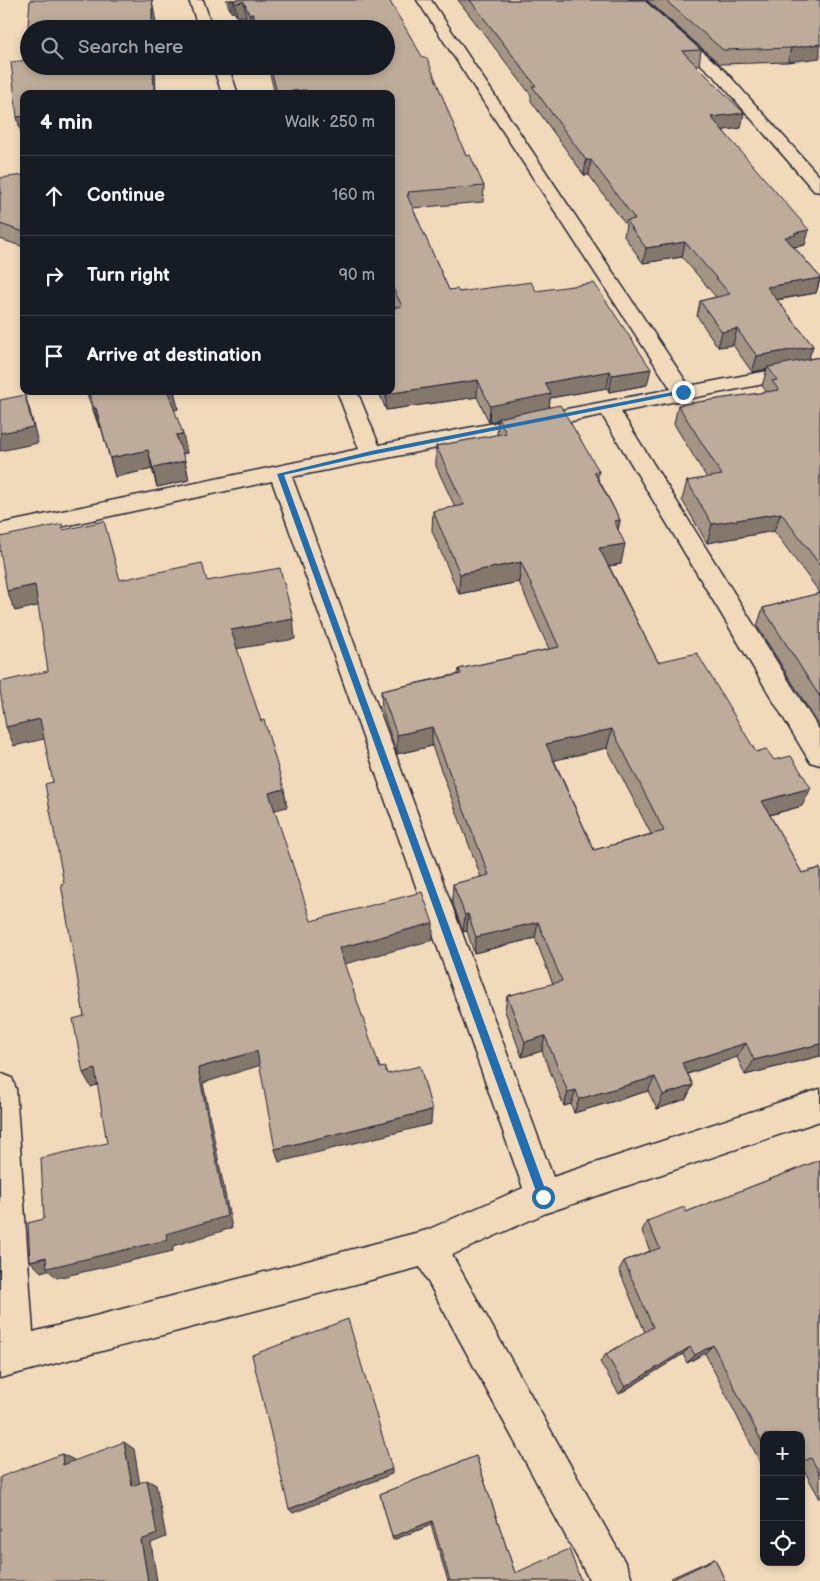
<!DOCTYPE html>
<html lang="en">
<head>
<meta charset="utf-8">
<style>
  :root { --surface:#171b24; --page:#20242c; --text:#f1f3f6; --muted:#9ea1a6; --line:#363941 }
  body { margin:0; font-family:"Balsamiq Sans",sans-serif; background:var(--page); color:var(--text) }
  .controls { position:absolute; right:15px; bottom:15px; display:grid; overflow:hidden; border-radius:10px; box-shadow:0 2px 8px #0003 }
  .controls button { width:45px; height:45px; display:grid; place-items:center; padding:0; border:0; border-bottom:1px solid var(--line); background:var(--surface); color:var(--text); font:25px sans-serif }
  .stop { position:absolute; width:15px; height:15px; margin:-11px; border:4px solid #1f6fb2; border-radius:50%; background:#fff }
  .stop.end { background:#1f6fb2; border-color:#fff; box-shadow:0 1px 5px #0008 }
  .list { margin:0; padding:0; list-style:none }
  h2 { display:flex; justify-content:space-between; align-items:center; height:65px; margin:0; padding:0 20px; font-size:21px }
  h2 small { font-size:16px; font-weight:400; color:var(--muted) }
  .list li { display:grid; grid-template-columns:32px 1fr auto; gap:15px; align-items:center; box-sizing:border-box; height:80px; padding:0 20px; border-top:1px solid var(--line) }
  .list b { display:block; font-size:19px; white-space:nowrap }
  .list em { font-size:16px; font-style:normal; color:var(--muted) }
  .icon { flex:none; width:28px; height:28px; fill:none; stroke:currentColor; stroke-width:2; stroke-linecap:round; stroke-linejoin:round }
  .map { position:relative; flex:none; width:820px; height:1581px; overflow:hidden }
  .search { position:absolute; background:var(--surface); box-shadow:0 2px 8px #0003; left:20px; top:20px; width:375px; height:55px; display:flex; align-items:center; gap:12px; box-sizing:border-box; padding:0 18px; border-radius:28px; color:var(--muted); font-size:19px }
  .panel { position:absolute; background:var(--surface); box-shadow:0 2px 8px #0003; left:20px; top:90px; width:375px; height:305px; border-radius:10px }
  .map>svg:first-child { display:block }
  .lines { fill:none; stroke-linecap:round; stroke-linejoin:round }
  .minor-casing { stroke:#22223b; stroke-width:3 }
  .minor { fill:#f0dab9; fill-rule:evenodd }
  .wall { fill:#a39484; stroke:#22223b; fill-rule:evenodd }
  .shaded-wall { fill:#84786c; stroke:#22223b }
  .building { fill:#bdac9a; stroke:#22223b; fill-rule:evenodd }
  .route { fill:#1f6fb2 }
</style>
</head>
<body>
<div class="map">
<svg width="820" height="1581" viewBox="0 0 820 1581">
  <rect width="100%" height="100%" fill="#f0dab9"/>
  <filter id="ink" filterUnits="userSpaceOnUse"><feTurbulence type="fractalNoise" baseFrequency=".02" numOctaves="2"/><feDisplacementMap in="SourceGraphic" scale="10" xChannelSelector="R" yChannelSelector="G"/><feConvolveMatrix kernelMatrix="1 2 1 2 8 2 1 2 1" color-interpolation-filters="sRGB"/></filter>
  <g filter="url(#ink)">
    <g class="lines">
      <g class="minor-casing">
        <g id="minor">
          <path d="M189,0H203L213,29H199Z"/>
          <path d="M417,0H431L689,386L820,361V373L621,412L820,731V765L810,762L602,415L292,477L553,1177L820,1089V1121L546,1213L452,1255L627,1566L633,1581H590L420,1267L0,1378V1073L12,1078L16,1089L33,1332L427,1230L523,1188L272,481L0,540V524L359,449L337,391H357L379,445L671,389Z"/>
          <path d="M629,0H644L726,72L820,177V192L814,191L716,78Z"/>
          <path d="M213,66H228L238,94H222Z"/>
        </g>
      </g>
      <use href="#minor" class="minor"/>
    </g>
    <g class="wall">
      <path d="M226,0H389L466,156L484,186L483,202L412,208L449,290L459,292L536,291L647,385L609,392L607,388L550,398L549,407L598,478L620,520L618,530L621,564L609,566L658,662L756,752L802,806L770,815L802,873L820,868V1056L745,1075L737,1057L688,1074L693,1085L686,1099L657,1109L648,1091L574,1113L571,1104L564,1106L542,1051L522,1057L505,1011L507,996L553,984L535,938L474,953L467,931L463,932L452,901L453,884L481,877L432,746L397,754L382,710L381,691L458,674L459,669L549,649L519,582L459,594L432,531L433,511L455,507L436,466V446L497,435L498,420L489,422L477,397L386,410L379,392L374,393L373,391H391V308L395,307L391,300V94H275L268,66H386V29H251L246,16L237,17L234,12H231ZM607,748L651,834L594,850L554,760Z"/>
      <path d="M458,0H644L701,50L699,65H696L741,128L723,130L805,245L794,247L820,277V280L816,293L777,300L813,346L808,359L820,357V727L757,626L763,608L820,593L774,531L707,543L682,500L687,481L707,478L674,424L678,405L767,392L762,386L767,369L752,372L733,345L718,347L697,316L700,301L716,297L682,257L643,263L624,236L626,225L589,175H584L531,101V95Z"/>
      <path d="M647,0H820L788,62L720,64Z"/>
      <path d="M24,175V247L0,239V193Z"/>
      <path d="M86,391H174L178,409L174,410L187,453H182L185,461L189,480L157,487L152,469L115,477L101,427H99Z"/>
      <path d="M820,1160V1499L801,1465V1435H764V1470L705,1353L687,1363L683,1354L619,1394L600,1362L606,1354L645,1332L619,1270L624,1261L650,1251L642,1231L647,1221L686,1212Z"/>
      <path d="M476,1456L515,1573L581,1581H448L431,1525L393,1540L380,1494Z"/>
      <path d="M715,1559L725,1581H672L671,1578L711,1560Z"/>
    </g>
    <g class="shaded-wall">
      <path d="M152,0L156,23H154V29H152Z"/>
      <path d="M230,0H233L234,12H231Z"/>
      <path d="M244,2L246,16L237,17L235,3Z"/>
      <path d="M249,14H253L254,28L251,29Z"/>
      <path d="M820,44V58L788,62L791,48Z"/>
      <path d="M153,66H155L156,94H154Z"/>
      <path d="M744,113L741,128L708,132L711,117Z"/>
      <path d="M24,116V132L21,133L17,117Z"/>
      <path d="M586,160H591L589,175H584Z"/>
      <path d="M809,230L805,245L793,247L785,237L794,233Z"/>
      <path d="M685,242L682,257L643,263L646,248Z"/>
      <path d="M820,278L816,293L762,302L767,287Z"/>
      <path d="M737,329L733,345L718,347L722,332Z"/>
      <path d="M813,346L808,361L768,367L767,369L752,372L757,356Z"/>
      <path d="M651,369L647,385L609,392L612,375Z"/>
      <path d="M610,371L607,388L550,398L549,410L498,418V420L489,422L490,406L545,383Z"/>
      <path d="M478,380L477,397L386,410V394Z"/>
      <path d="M170,391H174L178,409L171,411L168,392Z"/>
      <path d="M374,391H379V392L374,393Z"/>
      <path d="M25,395L30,411L38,443L0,451V433Z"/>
      <path d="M94,408H96L101,427H99Z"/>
      <path d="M183,434L187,453L180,454L176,435Z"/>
      <path d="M148,450L152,469L115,477L110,458Z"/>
      <path d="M185,461L189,480L157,487L153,468Z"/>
      <path d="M599,471L595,491L594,472Z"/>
      <path d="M781,513L774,531L707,543L712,524Z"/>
      <path d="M620,520L616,541L614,521Z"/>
      <path d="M625,544L621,564L596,568L599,548Z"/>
      <path d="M521,562L519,582L459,594L460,574Z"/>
      <path d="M35,585L42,605L15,611L7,591Z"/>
      <path d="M293,619L295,639L235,649L231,630Z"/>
      <path d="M40,719L48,738L14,746L6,727Z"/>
      <path d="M432,727V746L397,754V735Z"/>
      <path d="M612,729L607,748L543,763L546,744Z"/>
      <path d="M811,788L802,806L754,819L762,801Z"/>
      <path d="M284,789L287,807L272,811L269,793Z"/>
      <path d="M468,914L467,931L463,932L465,915Z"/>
      <path d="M538,922L535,938L474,953L476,937Z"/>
      <path d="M433,923V940L341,965L339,948Z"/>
      <path d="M545,1036L542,1051L522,1057L525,1042Z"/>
      <path d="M746,1043L737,1057L675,1078L682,1063Z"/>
      <path d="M820,1044V1056L745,1075L754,1060Z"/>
      <path d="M257,1051L261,1065L203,1083L232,1228L173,1246V1251L57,1278L48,1270L41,1272L30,1261L166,1234L198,1068Z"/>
      <path d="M95,1069L103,1083L91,1087L83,1073Z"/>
      <path d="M655,1077L648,1091L574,1113L579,1099Z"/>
      <path d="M693,1085L686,1099L657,1109L663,1095Z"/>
      <path d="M576,1090L571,1104L564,1106L568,1092Z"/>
      <path d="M432,1110L431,1124L279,1162L275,1149Z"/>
      <path d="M713,1345L705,1353L687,1363L695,1355Z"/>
      <path d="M690,1347L683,1354L619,1394L625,1387Z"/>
      <path d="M124,1442L134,1449L141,1491L132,1486Z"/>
      <path d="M62,1454L74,1460L75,1471L63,1465Z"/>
      <path d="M392,1469V1474L293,1513L289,1509Z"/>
      <path d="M147,1480L156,1485L166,1537L151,1543L157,1581H148L141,1540Z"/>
      <path d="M432,1521L431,1525L393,1540L392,1537Z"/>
    </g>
    <g class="building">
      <path d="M30,0H152L153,8L152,9V29H29V55L27,39Z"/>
      <path d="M234,0H389L423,58H427L466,156L470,155L484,186L408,192L409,195H407L449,290L457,289L459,292L531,282L536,291L594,283L651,369L612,375L610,371L545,383L551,394L490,406L478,380L386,394L385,391H391V321H394L391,314V308L402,306L391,284V94H307L306,90L277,92L270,66H386V29H258L253,14H249L244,2L235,3Z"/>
      <path d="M470,0H644L701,50L682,51L744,113L711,117L809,230L794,233L796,235L785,237L820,277V278L767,287L813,346L757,356L737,329L722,332L700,301L730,294L685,242L646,248L626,221L635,219L591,160H586L532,86H536Z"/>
      <path d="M665,0H820V44L791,48L723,50Z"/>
      <path d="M29,60V66H153L154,94H24V116L17,117L11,62Z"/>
      <path d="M24,175V232L0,224V193H1L0,178Z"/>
      <path d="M820,357V565L781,513L712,524L687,481L722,475L678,405L779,390L772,381L777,380L768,367Z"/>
      <path d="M88,391H170L168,392L183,434L176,435L185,461L153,468L148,450L110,458L96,408H94Z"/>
      <path d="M25,395L33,427L0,433V400Z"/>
      <path d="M560,405L599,471L594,472L620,520L614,521L625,544L599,548L658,662L697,653L756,752L766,749L774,760L791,756L811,788L762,801L802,873L820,868V1044L754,1060L746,1043L682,1063L693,1085L663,1095L655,1077L579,1099L576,1090L568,1092L545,1036L525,1042L507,996L562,981L538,922L476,937L468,914L465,915L453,884L489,875L432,727L397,735L381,691L461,674L459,669L559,647L521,562L460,574L433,511L464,505L436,446L506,433L498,418ZM612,729L664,831L594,850L546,744Z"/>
      <path d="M104,521L120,580L202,563L207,581L280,568L293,619L231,630L261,721L264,720L284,789L269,793L311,921L422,892L433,923L339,948L380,1068L385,1067L387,1074L420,1066L432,1110L275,1149L257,1051L198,1068L227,1216L166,1234L167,1240L47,1268L46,1257L30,1261L28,1223L44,1219L41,1158L107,1143L95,1069L83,1073L73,1019L84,1016L61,884L64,883L45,784L53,782L40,719L6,727L0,690V682L48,671L35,585L7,591L0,550V537L62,524L63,530Z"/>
      <path d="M820,593V697L763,608Z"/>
      <path d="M820,1160V1474L811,1458L801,1462V1435H764V1446L713,1345L695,1355L690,1347L625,1387L606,1354L653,1327L624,1261L660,1248L647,1221L684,1207L686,1212Z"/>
      <path d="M348,1319L392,1469L289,1509L252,1355Z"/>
      <path d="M124,1442L132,1486L147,1480L157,1534L141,1540L148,1581H0V1477L62,1454L63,1465Z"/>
      <path d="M476,1456L515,1573L569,1549L581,1581H450L432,1521L392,1537L380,1494Z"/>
      <path d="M715,1559L725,1581H676L675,1578Z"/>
    </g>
  </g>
  <path class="route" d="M683,390L685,393L371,455L284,475L548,1197L543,1202L538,1197L277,474L371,451Z"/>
</svg>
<div class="controls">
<button>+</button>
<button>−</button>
<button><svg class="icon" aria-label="locate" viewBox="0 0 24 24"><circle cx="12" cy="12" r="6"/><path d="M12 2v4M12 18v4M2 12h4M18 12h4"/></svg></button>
</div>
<div class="stop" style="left:543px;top:1197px"></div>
<div class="stop end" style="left:683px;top:392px"></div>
<div class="search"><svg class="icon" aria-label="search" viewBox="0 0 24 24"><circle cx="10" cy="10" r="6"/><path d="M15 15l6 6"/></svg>Search here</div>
<section class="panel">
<h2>4 min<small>Walk · 250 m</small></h2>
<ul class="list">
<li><svg class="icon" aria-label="ahead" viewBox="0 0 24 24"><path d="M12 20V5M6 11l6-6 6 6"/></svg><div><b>Continue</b></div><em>160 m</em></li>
<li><svg class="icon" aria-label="right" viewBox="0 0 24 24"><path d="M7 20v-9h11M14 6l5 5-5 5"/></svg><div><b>Turn right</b></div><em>90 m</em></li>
<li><svg class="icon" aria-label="arrive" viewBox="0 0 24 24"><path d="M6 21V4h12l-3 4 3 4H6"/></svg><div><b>Arrive at destination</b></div></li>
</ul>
</section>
</div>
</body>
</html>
